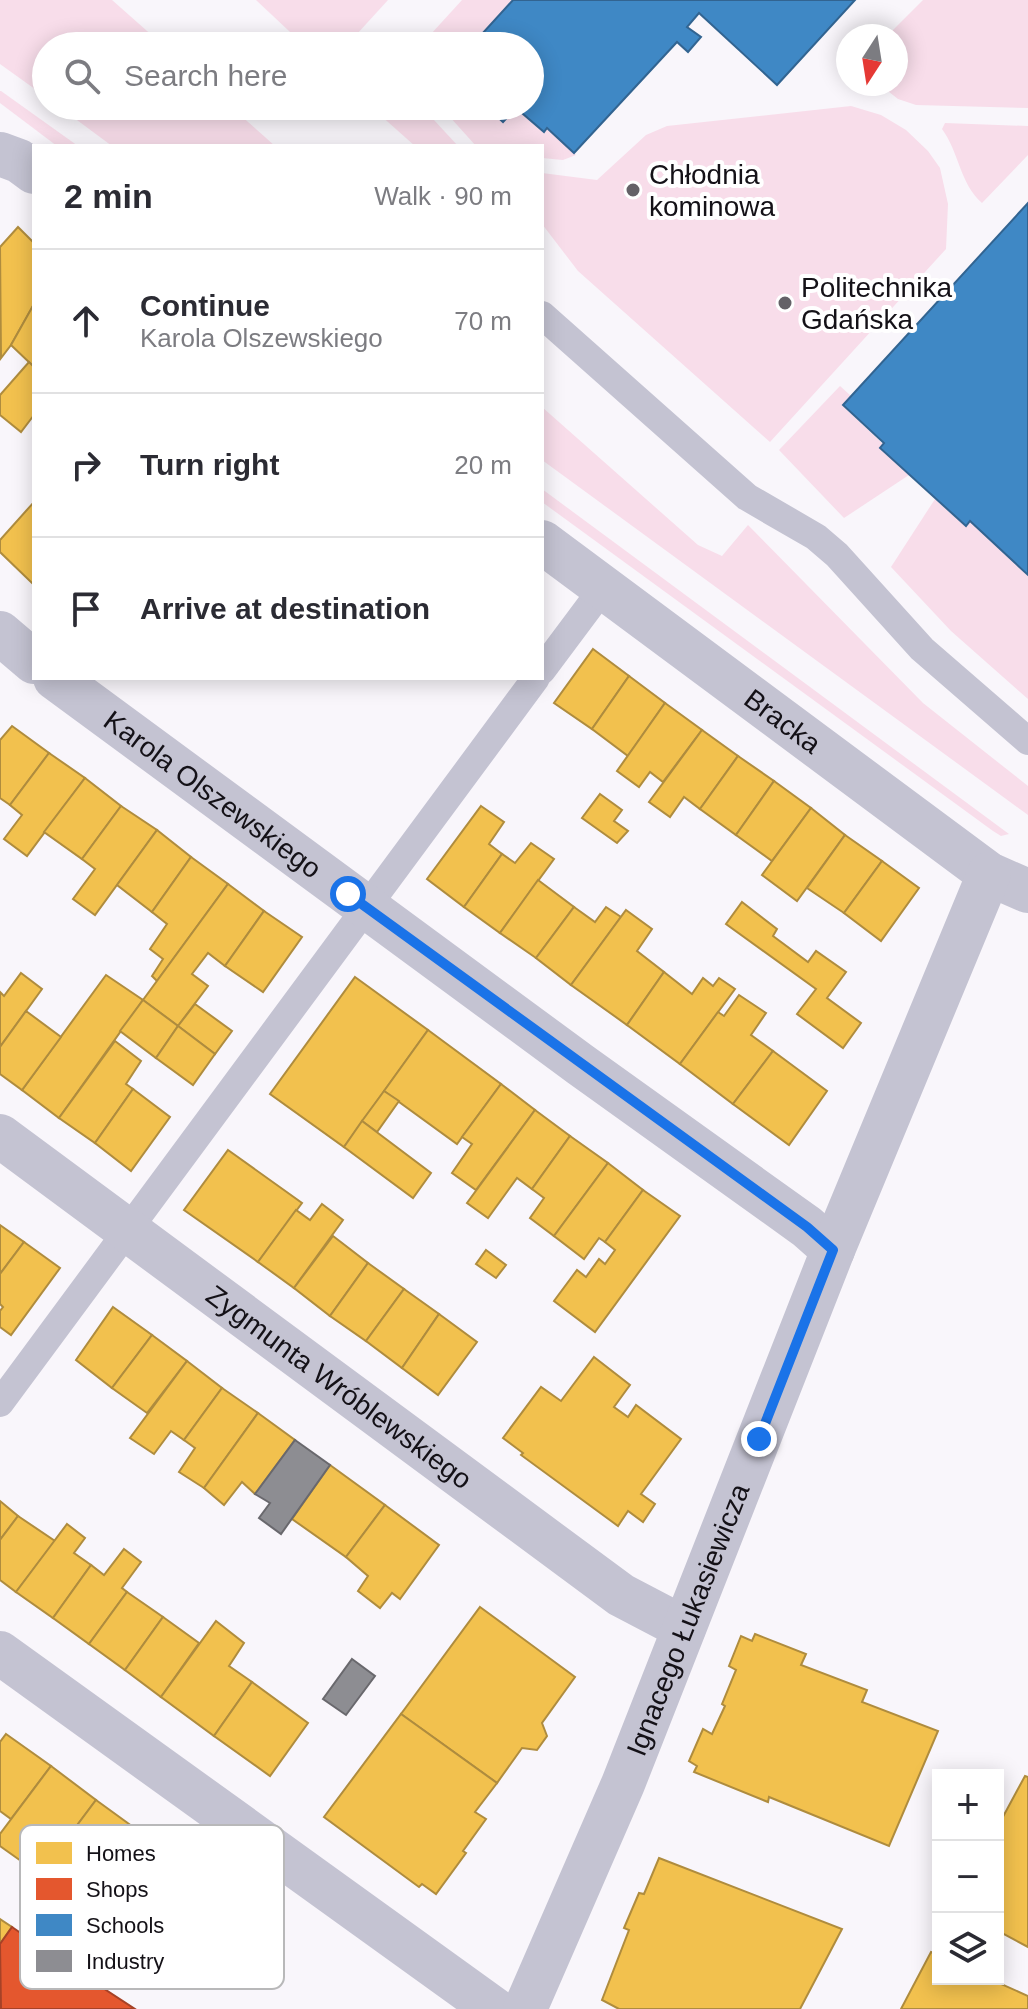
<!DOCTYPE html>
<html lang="en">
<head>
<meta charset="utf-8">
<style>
  :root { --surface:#fff; --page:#f2f2f3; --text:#2b2b33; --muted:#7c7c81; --line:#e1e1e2 }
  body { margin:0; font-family:Arial,sans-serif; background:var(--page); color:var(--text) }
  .controls { position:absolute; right:24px; bottom:24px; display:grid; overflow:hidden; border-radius:0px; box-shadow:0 4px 20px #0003 }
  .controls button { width:72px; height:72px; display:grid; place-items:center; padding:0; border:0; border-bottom:2px solid var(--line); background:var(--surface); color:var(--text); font:40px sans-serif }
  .compass { position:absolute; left:836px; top:24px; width:72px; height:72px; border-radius:50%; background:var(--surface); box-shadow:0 4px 20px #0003; rotate:192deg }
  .stop { position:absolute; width:24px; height:24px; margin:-18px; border:6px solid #1a73e8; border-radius:50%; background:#fff }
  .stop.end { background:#1a73e8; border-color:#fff; box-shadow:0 2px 8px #0008 }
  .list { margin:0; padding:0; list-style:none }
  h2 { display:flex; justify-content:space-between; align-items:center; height:104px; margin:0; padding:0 32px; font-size:34px }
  h2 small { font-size:26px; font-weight:400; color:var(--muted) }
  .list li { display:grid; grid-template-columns:52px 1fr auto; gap:24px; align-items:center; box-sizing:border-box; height:144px; padding:0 32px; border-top:2px solid var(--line) }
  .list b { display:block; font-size:30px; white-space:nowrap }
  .list p { margin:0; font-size:26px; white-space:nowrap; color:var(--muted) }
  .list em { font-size:26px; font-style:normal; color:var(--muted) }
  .icon { flex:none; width:44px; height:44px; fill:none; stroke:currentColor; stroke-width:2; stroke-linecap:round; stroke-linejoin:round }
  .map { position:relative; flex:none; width:1028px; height:2009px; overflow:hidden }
  .search { position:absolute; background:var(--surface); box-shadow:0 4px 20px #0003; left:32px; top:32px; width:512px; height:88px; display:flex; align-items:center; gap:20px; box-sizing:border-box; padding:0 28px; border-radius:44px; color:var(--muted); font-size:30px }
  .panel { position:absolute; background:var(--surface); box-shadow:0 4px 20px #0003; left:32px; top:144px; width:512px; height:536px; border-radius:0px }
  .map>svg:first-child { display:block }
  .green { fill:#f8ddea }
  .homes { fill:#f2c14e; stroke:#af8c3e; stroke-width:2 }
  .shops { fill:#e4572e; stroke:#a64227; stroke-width:2 }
  .schools { fill:#3f88c5; stroke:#326491; stroke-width:2 }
  .industry { fill:#8d8d92; stroke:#69686d; stroke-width:2 }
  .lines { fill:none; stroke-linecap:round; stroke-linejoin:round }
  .service { stroke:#c4c3d2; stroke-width:28 }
  .minor { stroke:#c4c3d2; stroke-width:44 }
  .route { stroke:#1a73e8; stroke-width:10 }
  .poi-dot { fill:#646167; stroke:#fff; stroke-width:3 }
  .labels { text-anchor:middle; stroke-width:8; stroke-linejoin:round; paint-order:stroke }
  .poi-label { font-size:28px; fill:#141117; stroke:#fff; text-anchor:start }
  .street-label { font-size:28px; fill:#141117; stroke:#fff }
  .key { fill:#fff; stroke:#b8b8b9; stroke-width:2 }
  .key-label { font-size:22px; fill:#141117 }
</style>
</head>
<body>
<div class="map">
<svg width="1028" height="2009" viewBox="0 0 1028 2009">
  <rect width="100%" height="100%" fill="#f9f6fb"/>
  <g class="green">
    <path d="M0,0H112L164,46H46V97L0,64Z"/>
    <path d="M256,0H388L346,46H305Z"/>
    <path d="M462,0H513L471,46H420Z"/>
    <path d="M923,0H1028V108L916,105L898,99L879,84H896V36H887Z"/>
    <path d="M0,91H1L78,146H57L0,103Z"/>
    <path d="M58,106H230L275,146H112Z"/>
    <path d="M370,106H421L458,146H415Z"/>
    <path d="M440,106H486L503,122L516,108L543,132L547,128L576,155L563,160L542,158V146H476Z"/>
    <path d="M851,106L881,115L906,130L928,151L940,168L948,204L946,249L770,442L578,271L542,224V173L597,180L646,135L667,126Z"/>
    <path d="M945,123L1028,126V155L982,203C960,184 959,152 942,129Z"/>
    <path d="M840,386L851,396L843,406L883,444L881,448L909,475L844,518L779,450Z"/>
    <path d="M542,407L698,545L722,556L748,525L923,703L1028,786V815L542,460Z"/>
    <path d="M542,489L1009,834L1001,836L993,831L542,502Z"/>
    <path d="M935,499L965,526L970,521L1028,575V699L951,631L891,567Z"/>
  </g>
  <g class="homes">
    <path d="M18,227L34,243V304L11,345L1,358L0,247Z"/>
    <path d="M34,304V367L11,345Z"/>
    <path d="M29,362L34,367V415L21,432L0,415V395Z"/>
    <path d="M34,502V585L0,552V540Z"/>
    <path d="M593,649L629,676L592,729L554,703Z"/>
    <path d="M629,676L665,703L628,756L592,729Z"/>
    <path d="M665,703L702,730L663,782L650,772L639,787L617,771Z"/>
    <path d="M12,726L49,753L10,805L0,798V740Z"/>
    <path d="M702,730L738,756L700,809L684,797L670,817L649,802Z"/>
    <path d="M49,753L85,778L27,856L4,839L22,815L10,805Z"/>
    <path d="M738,756L774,781L736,835L700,809Z"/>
    <path d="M85,778L121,806L82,859L44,832Z"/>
    <path d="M774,781L811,808L772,861L736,835Z"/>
    <path d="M600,794L622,810L614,821L628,831L617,843L582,818Z"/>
    <path d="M121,806L157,830L95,915L73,899L95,869L82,859Z"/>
    <path d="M481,806L504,822L489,844L502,854L464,907L427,879Z"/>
    <path d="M811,808L845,835L797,901L762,875Z"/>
    <path d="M157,830L191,857L152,912L117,885Z"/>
    <path d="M845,835L882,861L844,913L807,888Z"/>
    <path d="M531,843L554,859L500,933L464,907L502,854L515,863Z"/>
    <path d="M191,857L228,884L157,981L152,976L163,959L150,949L167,924L152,912Z"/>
    <path d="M882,861L919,888L881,941L844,913Z"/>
    <path d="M538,880L574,907L536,958L500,933Z"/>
    <path d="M228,884L264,911L225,966L208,953L192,974L208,986L178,1026L143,1000Z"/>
    <path d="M742,902L777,929L773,936L808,962L816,951L846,972L827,998L861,1023L843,1048L797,1014L816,989L726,924Z"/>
    <path d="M574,907L595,922L606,907L621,917L571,985L536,958Z"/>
    <path d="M626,910L652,929L637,951L664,972L627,1025L571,985Z"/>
    <path d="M264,911L302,937L263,992L225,966Z"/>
    <path d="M664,972L692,994L703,978L713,986L719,978L735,989L680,1064L627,1025Z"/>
    <path d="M21,973L42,989L0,1047V992L4,996Z"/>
    <path d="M106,975L143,1000L59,1118L22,1090Z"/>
    <path d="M355,977L428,1030L344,1147L270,1094Z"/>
    <path d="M739,995L766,1013L751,1035L773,1051L733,1104L680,1064L718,1012L724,1016Z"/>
    <path d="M143,1000L178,1026L156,1058L120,1031Z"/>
    <path d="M195,1004L232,1031L215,1054L178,1026Z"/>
    <path d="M26,1011L61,1037L22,1090L0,1074V1047Z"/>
    <path d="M178,1026L215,1054L193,1085L156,1058Z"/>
    <path d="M428,1030L501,1084L457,1144L384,1091Z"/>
    <path d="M115,1041L141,1061L126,1084L133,1089L95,1143L59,1118Z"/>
    <path d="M773,1051L827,1091L789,1145L733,1104Z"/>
    <path d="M501,1084L535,1110L476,1190L452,1173L472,1144L462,1137Z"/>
    <path d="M133,1089L170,1117L131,1171L95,1143Z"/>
    <path d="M384,1091L399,1101L377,1132L362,1121Z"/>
    <path d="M535,1110L570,1136L532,1189L517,1178L488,1218L467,1203Z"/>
    <path d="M362,1121L431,1173L413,1198L344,1147Z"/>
    <path d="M570,1136L608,1163L554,1236L530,1218L544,1198L532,1189Z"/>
    <path d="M228,1150L302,1203L258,1262L184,1210Z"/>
    <path d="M608,1163L643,1190L605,1242L599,1238L584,1259L554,1236Z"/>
    <path d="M643,1190L680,1216L595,1332L554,1301L577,1270L586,1277L599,1259L605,1264L615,1250L605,1242Z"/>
    <path d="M322,1204L343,1220L294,1288L258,1262L296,1210L310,1220Z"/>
    <path d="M0,1225L24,1242L0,1274Z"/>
    <path d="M333,1236L368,1263L330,1316L294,1288Z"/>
    <path d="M24,1242L60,1268L11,1335L0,1327V1311L3,1307L0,1304V1274Z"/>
    <path d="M486,1250L506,1265L496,1278L476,1264Z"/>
    <path d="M368,1263L404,1289L366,1341L330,1316Z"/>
    <path d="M404,1289L439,1314L402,1368L366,1341Z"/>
    <path d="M113,1307L152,1335L112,1388L76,1360Z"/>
    <path d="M439,1314L477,1342L438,1395L402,1368Z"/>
    <path d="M152,1335L187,1361L147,1413L112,1388Z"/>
    <path d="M594,1357L630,1385L614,1407L628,1417L636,1405L681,1439L641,1494L655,1504L643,1522L628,1511L618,1526L521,1455L523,1453L503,1438L541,1387L561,1401Z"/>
    <path d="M187,1361L222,1388L184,1440L171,1431L154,1454L130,1438Z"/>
    <path d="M222,1388L258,1413L204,1488L179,1472L195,1448L184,1440Z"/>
    <path d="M258,1413L295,1440L255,1494L242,1482L224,1505L204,1488Z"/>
    <path d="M330,1465L385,1505L346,1557L292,1519Z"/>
    <path d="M0,1501L18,1516L0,1540Z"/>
    <path d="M385,1505L439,1545L400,1599L392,1593L380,1608L358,1591L368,1576L346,1557Z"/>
    <path d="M18,1516L55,1541L16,1592L0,1580V1540Z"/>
    <path d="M67,1524L85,1538L74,1553L91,1565L53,1618L16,1592Z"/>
    <path d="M124,1549L141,1562L122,1588L127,1592L89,1644L53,1618L91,1565L104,1575Z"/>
    <path d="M127,1592L163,1617L125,1670L89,1644Z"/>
    <path d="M480,1607L575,1677L542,1723L547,1736L537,1750L522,1748L497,1783L401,1714Z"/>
    <path d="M163,1617L199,1643L161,1697L125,1670Z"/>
    <path d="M216,1621L244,1643L229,1666L252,1682L214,1736L161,1697Z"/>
    <path d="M755,1634L806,1654L801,1665L867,1690L862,1702L938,1731L889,1846L769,1797L768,1802L694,1772L697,1766L689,1761L703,1729L712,1734L725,1706L722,1704L736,1670L729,1666L741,1636L752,1641Z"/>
    <path d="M252,1682L308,1723L270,1776L214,1736Z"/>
    <path d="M401,1714L497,1783L475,1812L486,1819L463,1851L466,1853L436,1894L422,1884L419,1887L324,1817Z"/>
    <path d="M6,1734L51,1766L11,1819L0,1811V1742Z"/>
    <path d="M51,1766L96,1800L57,1852L45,1844L28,1866L0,1846V1834Z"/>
    <path d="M1025,1776L1028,1777V1947L998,1931V1826Z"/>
    <path d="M96,1800L140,1832L88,1905L63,1887L78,1869L57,1852Z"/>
    <path d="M659,1858L842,1929L800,2009H619L602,2000L629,1930L624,1928L639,1893L644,1894Z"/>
    <path d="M0,1919L12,1927L0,1944Z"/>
    <path d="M931,1952L938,1955V1979H990L1028,1996V2009H901Z"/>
  </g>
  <path class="shops" d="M12,1927L51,1954L135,2009H1L0,1944Z"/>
  <g class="schools">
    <path d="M513,0H855L777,85L699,13L687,27L701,37L688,52L677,42L574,153L547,128L544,132L516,108L503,122L486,106H530V46H471Z"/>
    <path d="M1028,203V575L970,521L966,526L880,448L884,443L843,405Z"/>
  </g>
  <g class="industry">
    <path d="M295,1440L330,1465L281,1534L259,1518L270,1503L255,1494Z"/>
    <path d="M352,1659L375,1676L346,1715L323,1699Z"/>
  </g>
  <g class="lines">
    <g class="service">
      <path d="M542,315L747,497L816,537L837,555L922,649L1028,741"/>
      <path d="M542,670L604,587"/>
      <path d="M0,1403L536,678"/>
    </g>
    <g class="minor">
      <path d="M0,154L19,161L34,172"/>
      <path id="s1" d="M542,542L989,874L1028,891"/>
      <path d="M0,633L34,662"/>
      <path id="s2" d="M55,678L581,1065L807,1227L833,1250"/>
      <path id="s3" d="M0,1136L621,1595L684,1628"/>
      <path d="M0,1653L494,2009"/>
      <path id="s4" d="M525,2009L623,1784L833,1250L989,874"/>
    </g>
  </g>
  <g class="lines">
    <path class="route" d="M348,894L807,1227L833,1250L759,1439"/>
  </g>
  <g class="poi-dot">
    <circle cx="633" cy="190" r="8"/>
    <circle cx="785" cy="303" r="8"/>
  </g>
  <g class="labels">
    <g class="poi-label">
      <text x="649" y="184">Chłodnia<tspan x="649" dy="32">kominowa</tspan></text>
      <text x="801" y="297">Politechnika<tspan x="801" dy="32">Gdańska</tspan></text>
    </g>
    <g class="street-label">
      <text dy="10" stroke="none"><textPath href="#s1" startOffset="300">Bracka</textPath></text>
      <text dy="10" stroke="none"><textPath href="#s2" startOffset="196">Karola Olszewskiego</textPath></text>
      <text dy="10" stroke="none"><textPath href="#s3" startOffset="422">Zygmunta Wróblewskiego</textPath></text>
      <text dy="10" stroke="none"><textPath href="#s4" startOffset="422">Ignacego Łukasiewicza</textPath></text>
    </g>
  </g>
  <rect x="20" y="1825" width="264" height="164" rx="12" class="key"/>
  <rect x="36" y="1842" width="36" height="22" fill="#f2c14e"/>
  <rect x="36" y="1878" width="36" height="22" fill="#e4572e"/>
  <rect x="36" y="1914" width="36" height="22" fill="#3f88c5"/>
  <rect x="36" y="1950" width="36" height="22" fill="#8d8d92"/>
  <g class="key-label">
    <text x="86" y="1861">Homes</text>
    <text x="86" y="1897">Shops</text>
    <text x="86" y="1933">Schools</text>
    <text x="86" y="1969">Industry</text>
  </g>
</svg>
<div class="controls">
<button>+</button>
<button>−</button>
<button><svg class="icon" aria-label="layers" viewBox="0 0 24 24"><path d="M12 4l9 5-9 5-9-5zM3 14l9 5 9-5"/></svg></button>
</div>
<svg class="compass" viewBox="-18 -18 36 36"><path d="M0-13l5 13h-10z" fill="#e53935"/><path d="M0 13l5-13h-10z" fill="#7c7c81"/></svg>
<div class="stop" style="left:348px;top:894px"></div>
<div class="stop end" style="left:759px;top:1439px"></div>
<div class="search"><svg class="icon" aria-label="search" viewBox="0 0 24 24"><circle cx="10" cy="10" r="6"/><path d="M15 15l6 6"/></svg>Search here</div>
<section class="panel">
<h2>2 min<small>Walk · 90 m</small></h2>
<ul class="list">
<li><svg class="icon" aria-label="ahead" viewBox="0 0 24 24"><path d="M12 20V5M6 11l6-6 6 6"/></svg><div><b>Continue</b><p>Karola Olszewskiego</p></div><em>70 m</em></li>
<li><svg class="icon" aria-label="right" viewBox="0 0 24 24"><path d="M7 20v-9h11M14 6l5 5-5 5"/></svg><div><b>Turn right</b></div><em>20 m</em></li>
<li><svg class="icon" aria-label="arrive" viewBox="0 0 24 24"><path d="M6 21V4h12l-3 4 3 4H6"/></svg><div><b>Arrive at destination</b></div></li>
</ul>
</section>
</div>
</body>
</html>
